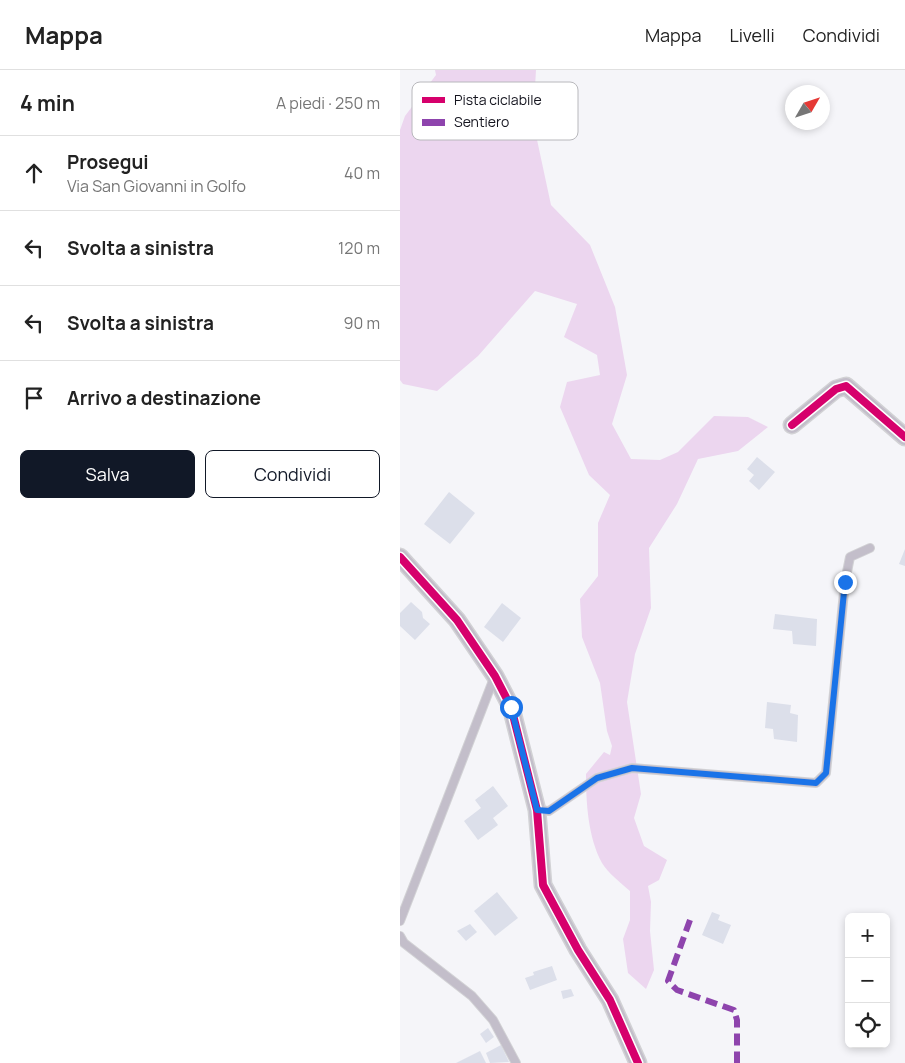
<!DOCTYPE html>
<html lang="it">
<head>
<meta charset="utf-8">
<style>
  :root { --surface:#fff; --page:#f2f2f2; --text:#222; --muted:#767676; --line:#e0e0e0; --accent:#111827 }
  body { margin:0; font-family:Manrope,sans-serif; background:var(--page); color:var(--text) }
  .controls { position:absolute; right:15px; bottom:15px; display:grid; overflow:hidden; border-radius:8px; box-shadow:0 2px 8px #0003 }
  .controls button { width:45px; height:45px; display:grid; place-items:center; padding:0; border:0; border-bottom:1px solid var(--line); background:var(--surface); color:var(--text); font:25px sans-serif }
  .compass { position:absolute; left:385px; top:15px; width:45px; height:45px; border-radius:50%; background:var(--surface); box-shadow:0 2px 8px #0003; rotate:51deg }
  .stop { position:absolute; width:15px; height:15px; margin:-11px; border:4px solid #1a73e8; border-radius:50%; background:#fff }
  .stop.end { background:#1a73e8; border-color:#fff; box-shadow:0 1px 5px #0008 }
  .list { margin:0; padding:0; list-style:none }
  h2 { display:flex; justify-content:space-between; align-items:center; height:65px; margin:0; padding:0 20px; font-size:21px }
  h2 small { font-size:16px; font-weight:400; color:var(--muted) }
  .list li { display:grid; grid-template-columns:32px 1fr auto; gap:15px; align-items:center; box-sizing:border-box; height:75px; padding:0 20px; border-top:1px solid var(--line) }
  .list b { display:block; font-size:19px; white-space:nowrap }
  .list p { margin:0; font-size:16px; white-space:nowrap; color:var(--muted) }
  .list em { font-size:16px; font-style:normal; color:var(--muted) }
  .actions { display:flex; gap:10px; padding:15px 20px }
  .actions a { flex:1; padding:11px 0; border:1px solid var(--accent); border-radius:8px; text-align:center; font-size:18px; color:var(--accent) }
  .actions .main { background:var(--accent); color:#fff }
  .icon { flex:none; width:28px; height:28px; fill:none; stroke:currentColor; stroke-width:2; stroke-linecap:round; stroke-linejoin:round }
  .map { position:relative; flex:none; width:505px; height:993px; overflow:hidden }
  header { display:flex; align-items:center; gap:30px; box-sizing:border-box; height:70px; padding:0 25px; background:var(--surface); border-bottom:1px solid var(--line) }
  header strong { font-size:24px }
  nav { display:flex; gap:28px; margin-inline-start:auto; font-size:18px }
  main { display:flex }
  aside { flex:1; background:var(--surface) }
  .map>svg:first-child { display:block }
  .green { fill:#ecd6ef }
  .building { fill:#dcdfea }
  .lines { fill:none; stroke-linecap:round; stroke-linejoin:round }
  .service-casing { stroke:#d2d2d5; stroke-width:10 }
  .minor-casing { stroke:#d2d2d5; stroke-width:19 }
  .service { stroke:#c3beca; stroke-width:8 }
  .minor { stroke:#c3beca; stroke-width:16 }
  .quiet { stroke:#8e44ad; stroke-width:6; stroke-dasharray:12 6; stroke-linecap:butt }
  .cycleway-casing { stroke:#fff; stroke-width:11 }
  .cycleway { stroke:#d6006c; stroke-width:8 }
  .route { stroke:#1a73e8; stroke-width:6 }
  .key { fill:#fff; stroke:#b8b8bc; stroke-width:1 }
  .key-label { font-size:14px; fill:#14141e }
</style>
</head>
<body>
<header>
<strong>Mappa</strong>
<nav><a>Mappa</a><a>Livelli</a><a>Condividi</a></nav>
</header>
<main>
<aside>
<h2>4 min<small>A piedi · 250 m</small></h2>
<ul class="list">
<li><svg class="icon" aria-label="ahead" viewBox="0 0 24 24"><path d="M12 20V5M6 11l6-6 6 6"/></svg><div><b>Prosegui</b><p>Via San Giovanni in Golfo</p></div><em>40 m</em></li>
<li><svg class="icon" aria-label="left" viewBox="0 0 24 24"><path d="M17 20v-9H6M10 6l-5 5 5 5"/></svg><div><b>Svolta a sinistra</b></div><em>120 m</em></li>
<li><svg class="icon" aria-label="left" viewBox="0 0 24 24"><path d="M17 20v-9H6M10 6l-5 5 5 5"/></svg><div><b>Svolta a sinistra</b></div><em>90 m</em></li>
<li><svg class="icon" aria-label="arrive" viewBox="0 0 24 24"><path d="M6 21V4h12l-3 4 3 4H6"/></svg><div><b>Arrivo a destinazione</b></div></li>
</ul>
<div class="actions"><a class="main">Salva</a><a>Condividi</a></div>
</aside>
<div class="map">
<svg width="505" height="993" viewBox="0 0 505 993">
  <rect width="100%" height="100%" fill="#f5f5f9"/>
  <path class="green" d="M35,0H136L133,51L151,135L190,175L215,237L227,305L212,354L231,389L260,390L278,382L314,346L348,347L368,357L338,381L298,389L277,434L249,478L251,538L235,584L227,632L241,724L234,748L244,776L267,790L259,810L248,816L251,832L250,861L254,900L246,919L228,903L223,869L230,850V821C221,813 208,803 202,793C188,767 186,733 186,704L204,682L210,685L212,676L207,661L200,613L182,567L180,529L198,506V453L210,425L189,405L160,337L167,312L200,305L197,285L164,267L177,234L135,221L78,286L37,321L3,314L0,310V60L5,46L36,5Z"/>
  <g class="building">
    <path d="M357,387L375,402L359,420L349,411L354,405L347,399Z"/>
    <path d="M49,422L75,443L50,474L24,454Z"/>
    <path d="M505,479V496L499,494Z"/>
    <path d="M11,532L22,542L23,548L30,554L15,570L0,556V543Z"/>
    <path d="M102,533L121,548L103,572L84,557Z"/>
    <path d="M375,544L417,549L416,576L393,574L392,561L373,559Z"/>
    <path d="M367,632L391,635L390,643L398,645L397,672L374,669L373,659L365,658Z"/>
    <path d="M93,716L108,736L93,748L98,755L78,770L64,751L81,738L75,730Z"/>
    <path d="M97,822L118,848L95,866L74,841Z"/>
    <path d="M312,842L320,845L318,850L331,855L323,874L302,865Z"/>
    <path d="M70,854L77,862L66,871L57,861Z"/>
    <path d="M152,896L157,910L130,920L125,908L134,905L133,902Z"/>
    <path d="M171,919L174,926L163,929L161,921Z"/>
    <path d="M88,958L94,967L86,973L80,964Z"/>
    <path d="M101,975L109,992L90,993L86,983Z"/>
    <path d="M80,981L86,993H56Z"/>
  </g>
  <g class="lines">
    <g class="service-casing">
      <g id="service">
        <path d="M137,740L149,741L197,708L232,698L416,713L426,703L445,512L450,487L470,478"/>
        <path d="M0,851L94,608"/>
        <path d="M0,866L4,873L72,926L93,950L116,993"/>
      </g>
    </g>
    <g class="minor-casing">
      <g id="minor">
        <path d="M392,355L436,319L446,316L505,367"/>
        <path d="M0,487L57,550L95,606L111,637L137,740L143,815L178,880L210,930L238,993"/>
      </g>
    </g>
    <use href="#service" class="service"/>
    <use href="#minor" class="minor"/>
    <path class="quiet" d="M290,850L268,911L277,920L334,940L337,950V993"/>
    <g class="cycleway-casing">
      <g id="cycleway">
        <path d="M392,355L436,319L446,316L505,367"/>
        <path d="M0,487L57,550L95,606L111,637L137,740L143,815L178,880L210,930L238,993"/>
      </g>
    </g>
    <use href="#cycleway" class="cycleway"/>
  </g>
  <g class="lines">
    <path class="route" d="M111,637L137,740L149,741L197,708L232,698L416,713L426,703L445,512"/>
  </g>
  <rect x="12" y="12" width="166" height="58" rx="8" class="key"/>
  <rect x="22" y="27" width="23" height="6" fill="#d6006c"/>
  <rect x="22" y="49" width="23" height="7" fill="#8e44ad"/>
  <g class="key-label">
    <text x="54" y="35">Pista ciclabile</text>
    <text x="54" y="57">Sentiero</text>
  </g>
</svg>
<div class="controls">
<button>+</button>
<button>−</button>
<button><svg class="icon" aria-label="locate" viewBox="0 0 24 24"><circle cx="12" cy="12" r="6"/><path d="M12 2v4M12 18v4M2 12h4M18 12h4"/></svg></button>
</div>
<svg class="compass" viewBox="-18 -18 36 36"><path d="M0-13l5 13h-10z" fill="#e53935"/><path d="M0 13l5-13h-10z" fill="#767676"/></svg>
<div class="stop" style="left:111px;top:637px"></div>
<div class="stop end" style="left:445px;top:512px"></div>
</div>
</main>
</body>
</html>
